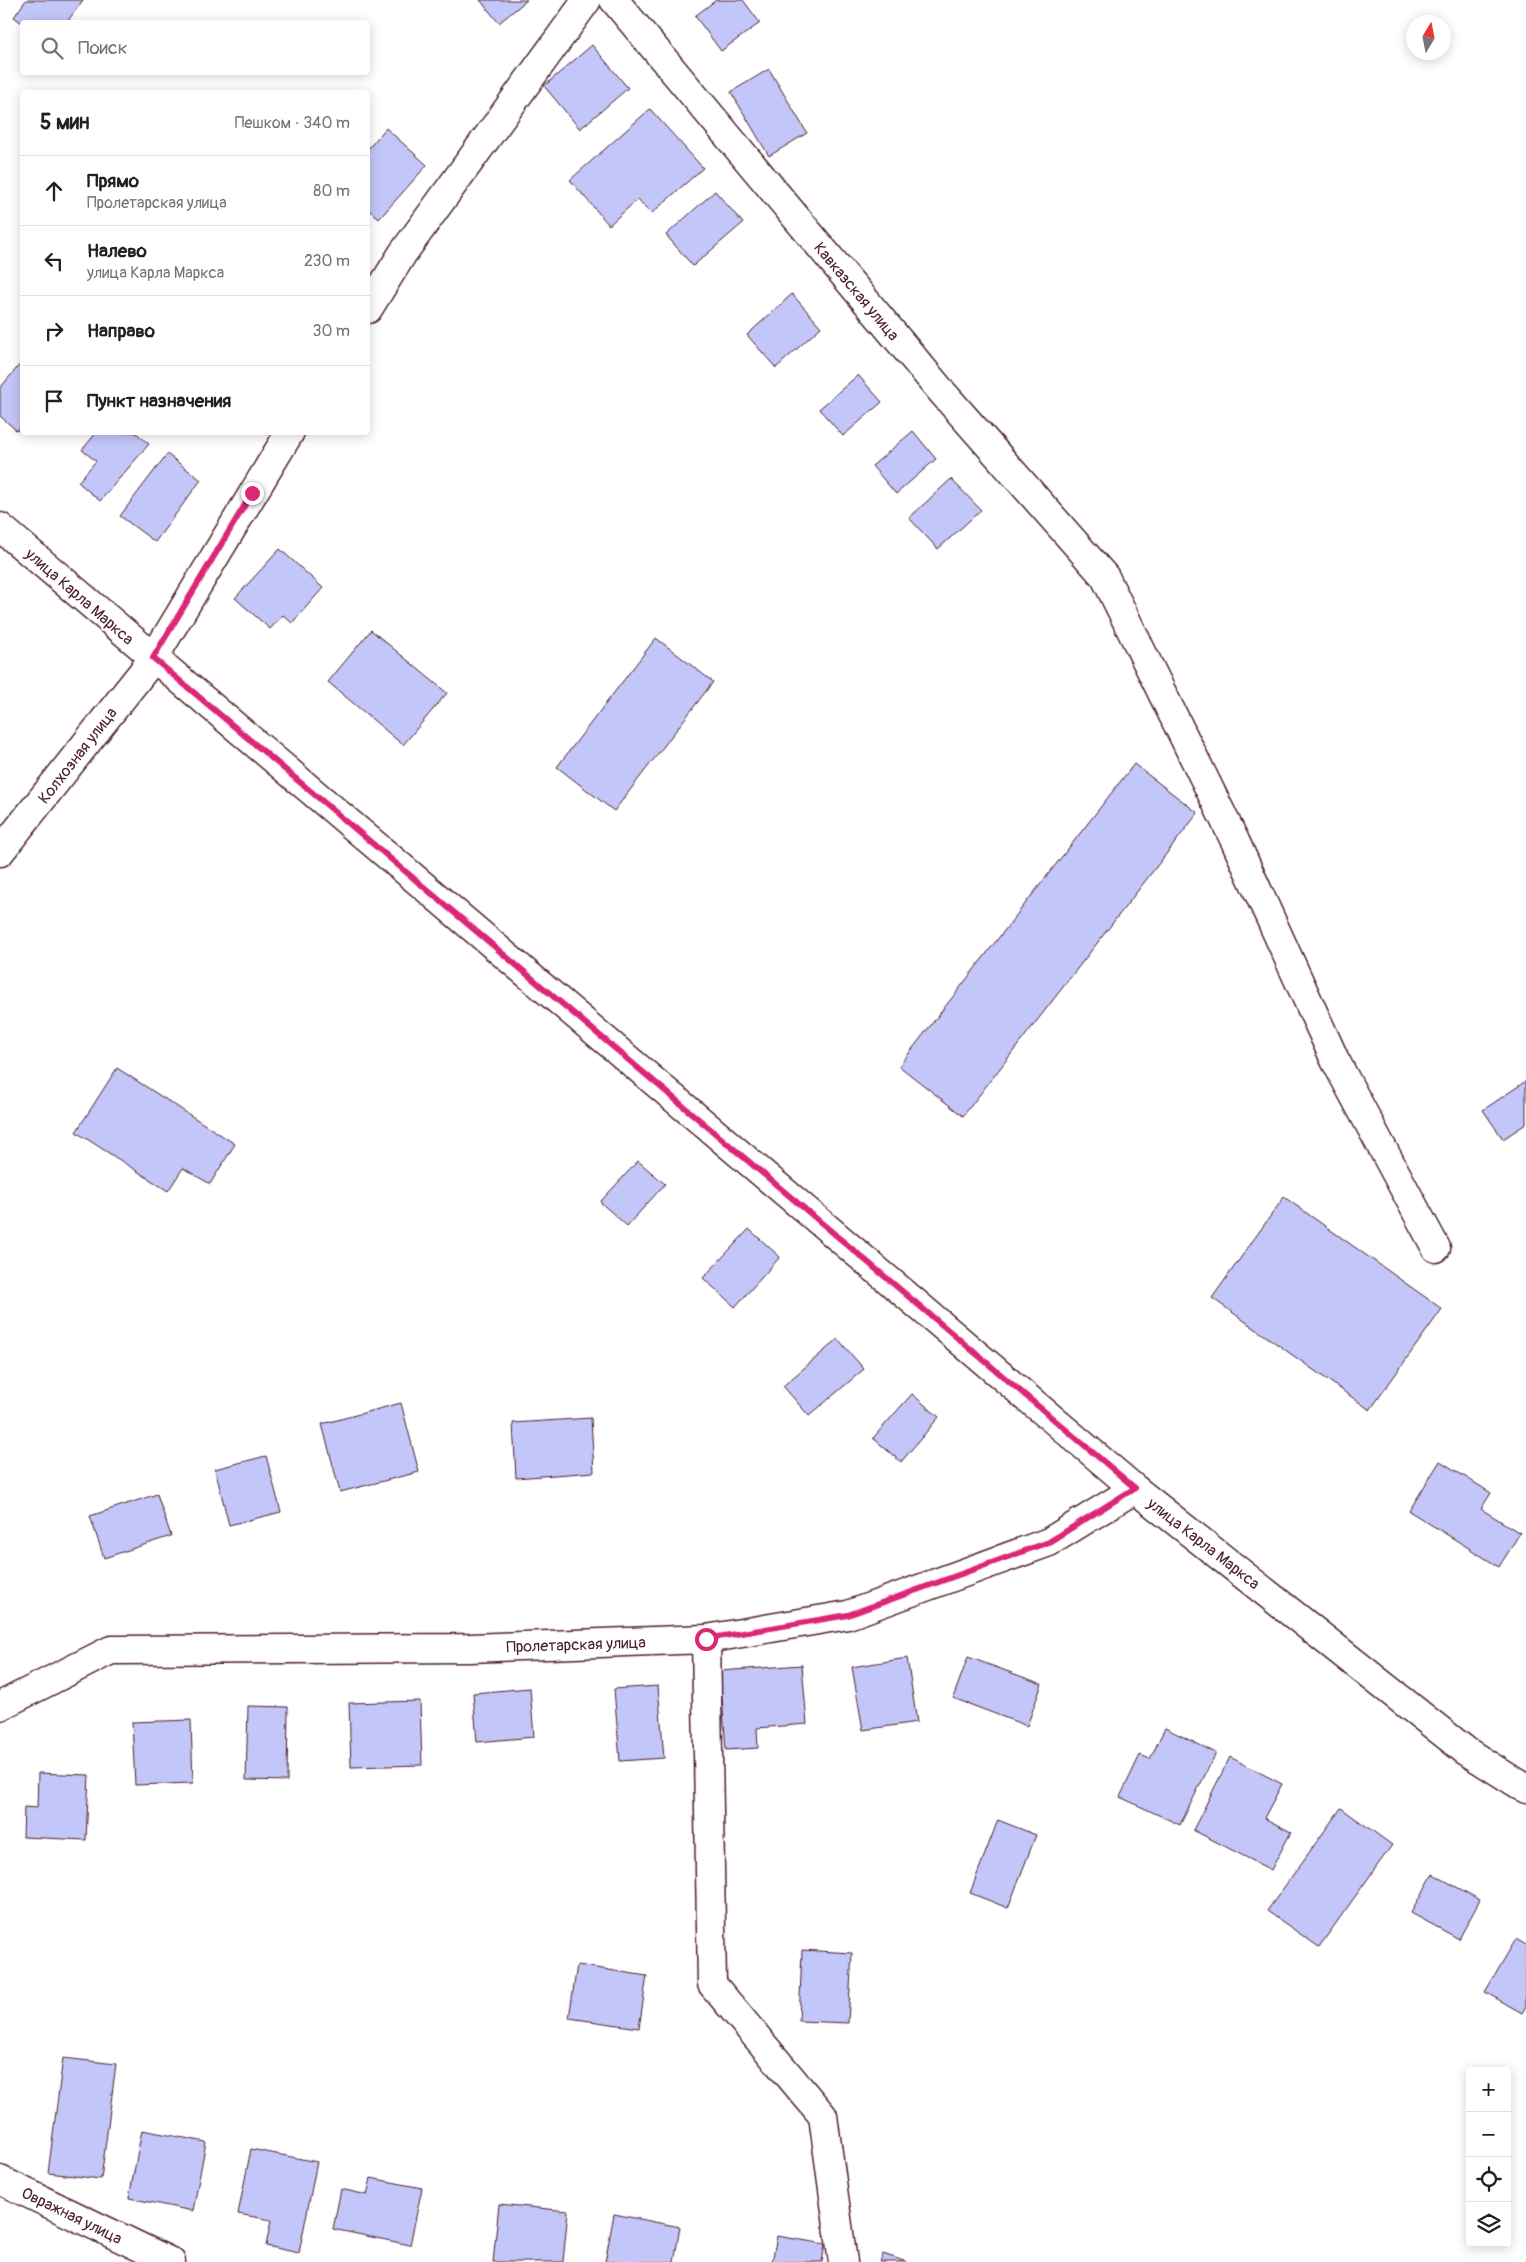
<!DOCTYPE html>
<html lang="ru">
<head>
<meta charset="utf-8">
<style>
  :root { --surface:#fff; --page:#f6f6f6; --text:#202124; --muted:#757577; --line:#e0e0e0 }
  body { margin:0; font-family:Pangolin,sans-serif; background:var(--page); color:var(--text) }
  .controls { position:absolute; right:15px; bottom:15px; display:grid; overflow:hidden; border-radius:5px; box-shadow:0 2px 12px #0003 }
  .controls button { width:45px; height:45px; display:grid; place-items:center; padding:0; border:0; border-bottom:1px solid var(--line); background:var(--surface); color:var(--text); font:25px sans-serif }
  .compass { position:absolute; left:1406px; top:15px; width:45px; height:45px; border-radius:50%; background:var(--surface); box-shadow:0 2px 12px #0003; rotate:10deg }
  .stop { position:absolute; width:15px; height:15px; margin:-11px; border:4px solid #db2777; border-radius:50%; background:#fff }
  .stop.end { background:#db2777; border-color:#fff; box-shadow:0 1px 5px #0008 }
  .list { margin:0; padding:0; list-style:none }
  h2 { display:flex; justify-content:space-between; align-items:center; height:65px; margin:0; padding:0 20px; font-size:21px }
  h2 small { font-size:16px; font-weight:400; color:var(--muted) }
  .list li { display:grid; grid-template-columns:32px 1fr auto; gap:15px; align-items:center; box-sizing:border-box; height:70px; padding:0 20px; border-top:1px solid var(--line) }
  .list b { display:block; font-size:19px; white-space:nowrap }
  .list p { margin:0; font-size:16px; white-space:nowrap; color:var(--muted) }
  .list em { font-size:16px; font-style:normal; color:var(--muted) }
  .icon { flex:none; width:28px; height:28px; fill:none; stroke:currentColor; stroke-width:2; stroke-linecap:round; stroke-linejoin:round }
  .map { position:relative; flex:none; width:1526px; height:2262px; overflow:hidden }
  .search { position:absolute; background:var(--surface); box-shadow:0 2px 12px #0003; left:20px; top:20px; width:350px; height:55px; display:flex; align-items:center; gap:12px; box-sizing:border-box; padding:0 18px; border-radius:5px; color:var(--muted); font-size:19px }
  .panel { position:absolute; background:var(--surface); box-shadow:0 2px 12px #0003; left:20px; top:90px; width:350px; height:345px; border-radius:5px }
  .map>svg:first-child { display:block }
  .building { fill:#c3c6f8; stroke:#4a1f2b }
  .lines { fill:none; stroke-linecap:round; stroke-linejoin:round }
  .street-casing { stroke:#4a1f2b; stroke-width:31 }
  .secondary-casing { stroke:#4a1f2b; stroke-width:31 }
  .street { stroke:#fff; stroke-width:28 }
  .secondary { stroke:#fff; stroke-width:28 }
  .route { stroke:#db2777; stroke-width:6 }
  .labels { text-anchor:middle; stroke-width:4; stroke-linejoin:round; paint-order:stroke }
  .street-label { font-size:16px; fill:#4a1f2b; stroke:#fff }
</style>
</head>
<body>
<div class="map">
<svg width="1526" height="2262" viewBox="0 0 1526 2262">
  <rect width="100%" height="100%" fill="#fff"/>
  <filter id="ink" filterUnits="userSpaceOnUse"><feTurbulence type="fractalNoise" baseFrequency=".02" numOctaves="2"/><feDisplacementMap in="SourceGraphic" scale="10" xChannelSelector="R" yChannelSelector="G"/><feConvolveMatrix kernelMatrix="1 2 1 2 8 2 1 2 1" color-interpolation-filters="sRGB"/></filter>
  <g filter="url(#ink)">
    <g class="building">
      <path d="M26,0H83L67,22L22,23L14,17Z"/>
      <path d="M480,0H527L499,23Z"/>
      <path d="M716,0H743L760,23L721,51L695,16Z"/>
      <path d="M592,45L628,88L580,129L544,86Z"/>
      <path d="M769,69L807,133L769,156L731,92Z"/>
      <path d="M650,109L703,168L651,214L638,199L609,225L570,180Z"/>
      <path d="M386,128L427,165L379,219L368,209V149Z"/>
      <path d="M715,191L743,223L693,266L666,235Z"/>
      <path d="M792,294L821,327L776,368L747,335Z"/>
      <path d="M22,362V424L17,431L0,416V388Z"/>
      <path d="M858,375L882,402L843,436L819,409Z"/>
      <path d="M913,431L936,459L896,494L872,466Z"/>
      <path d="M97,432H135L149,444L100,501L78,482L96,461L82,450Z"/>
      <path d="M167,454L201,480L155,542L120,516Z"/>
      <path d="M951,479L981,510L938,549L909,518Z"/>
      <path d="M280,549L323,588L292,623L283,615L270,629L235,598Z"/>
      <path d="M371,630L447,693L403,745L328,682Z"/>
      <path d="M656,638L713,682L614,811L557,767Z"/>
      <path d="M1134,764L1198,813L963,1116L899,1066Z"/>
      <path d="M117,1068L235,1144L210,1184L183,1168L168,1191L76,1132Z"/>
      <path d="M1526,1081V1124L1503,1139L1483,1110Z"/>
      <path d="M638,1161L665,1184L627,1226L600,1202Z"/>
      <path d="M1284,1197L1442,1309L1370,1410L1212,1298Z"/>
      <path d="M749,1229L780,1257L735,1307L703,1278Z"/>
      <path d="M838,1339L864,1369L809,1416L783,1386Z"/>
      <path d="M912,1394L939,1417L901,1462L873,1438Z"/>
      <path d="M401,1403L419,1472L340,1492L322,1424Z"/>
      <path d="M591,1418L594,1472L516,1478L513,1423Z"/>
      <path d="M266,1456L281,1512L229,1525L215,1469Z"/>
      <path d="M1440,1461L1491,1493L1481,1509L1520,1533L1499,1567L1409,1511Z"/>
      <path d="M157,1494L171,1536L104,1558L90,1516Z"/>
      <path d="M968,1657L1042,1684L1027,1726L953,1698Z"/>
      <path d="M907,1658L917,1722L863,1730L852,1667Z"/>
      <path d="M802,1665L807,1724L757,1728L758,1748L726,1750L720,1671Z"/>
      <path d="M658,1686L664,1758L620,1761L614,1689Z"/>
      <path d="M530,1688L534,1737L477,1742L473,1693Z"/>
      <path d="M420,1701L422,1765L351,1767L349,1703Z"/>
      <path d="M248,1706L288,1707L287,1781L246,1780Z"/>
      <path d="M191,1720L193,1783L135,1785L132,1722Z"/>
      <path d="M1165,1728L1216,1753L1180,1825L1120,1797L1140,1755L1150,1759Z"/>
      <path d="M1230,1757L1282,1784L1264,1818L1291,1832L1271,1870L1193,1830Z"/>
      <path d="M38,1773L89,1775L86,1840L23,1837L24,1807L37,1808Z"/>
      <path d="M1341,1808L1392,1845L1319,1947L1267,1911Z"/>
      <path d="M998,1820L1036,1835L1008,1908L970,1893Z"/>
      <path d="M1433,1874L1480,1900L1459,1939L1411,1913Z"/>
      <path d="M1516,1939L1526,1945V2006L1522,2013L1485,1992Z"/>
      <path d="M802,1950L852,1953L848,2023L799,2021Z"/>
      <path d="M577,1965L647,1976L639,2028L569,2018Z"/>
      <path d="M63,2058L116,2064L101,2179L48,2173Z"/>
      <path d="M142,2130L206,2142L193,2211L129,2198Z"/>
      <path d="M251,2149L317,2162L299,2253L266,2246L271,2220L238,2214Z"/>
      <path d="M371,2178L422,2188L410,2245L333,2229L341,2189L367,2195Z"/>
      <path d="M499,2204L568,2211L563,2262H493Z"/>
      <path d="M614,2214L680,2227L674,2262H605Z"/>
      <path d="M777,2236L825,2244L822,2262H772Z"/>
      <path d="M883,2254L907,2262H880Z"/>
    </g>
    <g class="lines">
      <g class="street-casing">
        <g id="street">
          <path d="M614,0L942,392L1105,577L1235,841L1335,1060L1436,1248"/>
          <path d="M368,309L403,253L587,0"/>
          <path d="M0,852L153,659L290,432"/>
          <path d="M706,1639L712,1984L823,2116L843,2262"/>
          <path d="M0,1706L111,1650L470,1648L706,1639L848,1615L1049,1542L1135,1489"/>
          <path d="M0,2180L171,2262"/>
        </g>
      </g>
      <g class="secondary-casing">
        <path id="secondary" d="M0,527L1135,1489L1466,1751L1526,1789"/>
      </g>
      <use href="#street" class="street"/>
      <use href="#secondary" class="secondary"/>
    </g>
  </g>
  <g class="lines" filter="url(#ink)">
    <path class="route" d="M252,493L153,658L1135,1488L1049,1542L848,1615L706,1639"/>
  </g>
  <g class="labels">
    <g class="street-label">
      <text transform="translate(857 291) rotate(50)" y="6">Кавказская улица</text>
      <text transform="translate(80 596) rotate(41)" y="6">улица Карла Маркса</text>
      <text transform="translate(77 755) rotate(-52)" y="6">Колхозная улица</text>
      <text transform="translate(1204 1543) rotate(38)" y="6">улица Карла Маркса</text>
      <text transform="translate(576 1644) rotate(-2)" y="6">Пролетарская улица</text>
      <text transform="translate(72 2215) rotate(26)" y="6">Овражная улица</text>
    </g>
  </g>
</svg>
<div class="controls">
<button>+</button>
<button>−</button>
<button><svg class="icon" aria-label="locate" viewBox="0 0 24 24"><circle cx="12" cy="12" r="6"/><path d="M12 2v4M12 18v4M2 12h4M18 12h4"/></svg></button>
<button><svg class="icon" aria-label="layers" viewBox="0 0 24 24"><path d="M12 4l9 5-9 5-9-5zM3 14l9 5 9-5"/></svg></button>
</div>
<svg class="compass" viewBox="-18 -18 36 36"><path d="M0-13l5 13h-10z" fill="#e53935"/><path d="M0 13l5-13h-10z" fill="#757577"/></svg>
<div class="stop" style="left:706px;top:1639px"></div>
<div class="stop end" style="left:252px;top:493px"></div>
<div class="search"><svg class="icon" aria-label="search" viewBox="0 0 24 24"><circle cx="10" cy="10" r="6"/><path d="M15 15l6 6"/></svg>Поиск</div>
<section class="panel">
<h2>5 мин<small>Пешком · 340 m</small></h2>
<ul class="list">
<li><svg class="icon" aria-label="ahead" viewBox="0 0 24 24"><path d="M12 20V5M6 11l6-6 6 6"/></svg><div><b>Прямо</b><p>Пролетарская улица</p></div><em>80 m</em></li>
<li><svg class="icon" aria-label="left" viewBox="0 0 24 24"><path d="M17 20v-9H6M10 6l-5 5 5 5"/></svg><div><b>Налево</b><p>улица Карла Маркса</p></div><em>230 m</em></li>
<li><svg class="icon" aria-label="right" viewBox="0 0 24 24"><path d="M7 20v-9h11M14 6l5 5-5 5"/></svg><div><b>Направо</b></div><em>30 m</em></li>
<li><svg class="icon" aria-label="arrive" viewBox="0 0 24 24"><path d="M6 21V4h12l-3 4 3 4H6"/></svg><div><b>Пункт назначения</b></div></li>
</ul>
</section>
</div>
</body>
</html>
